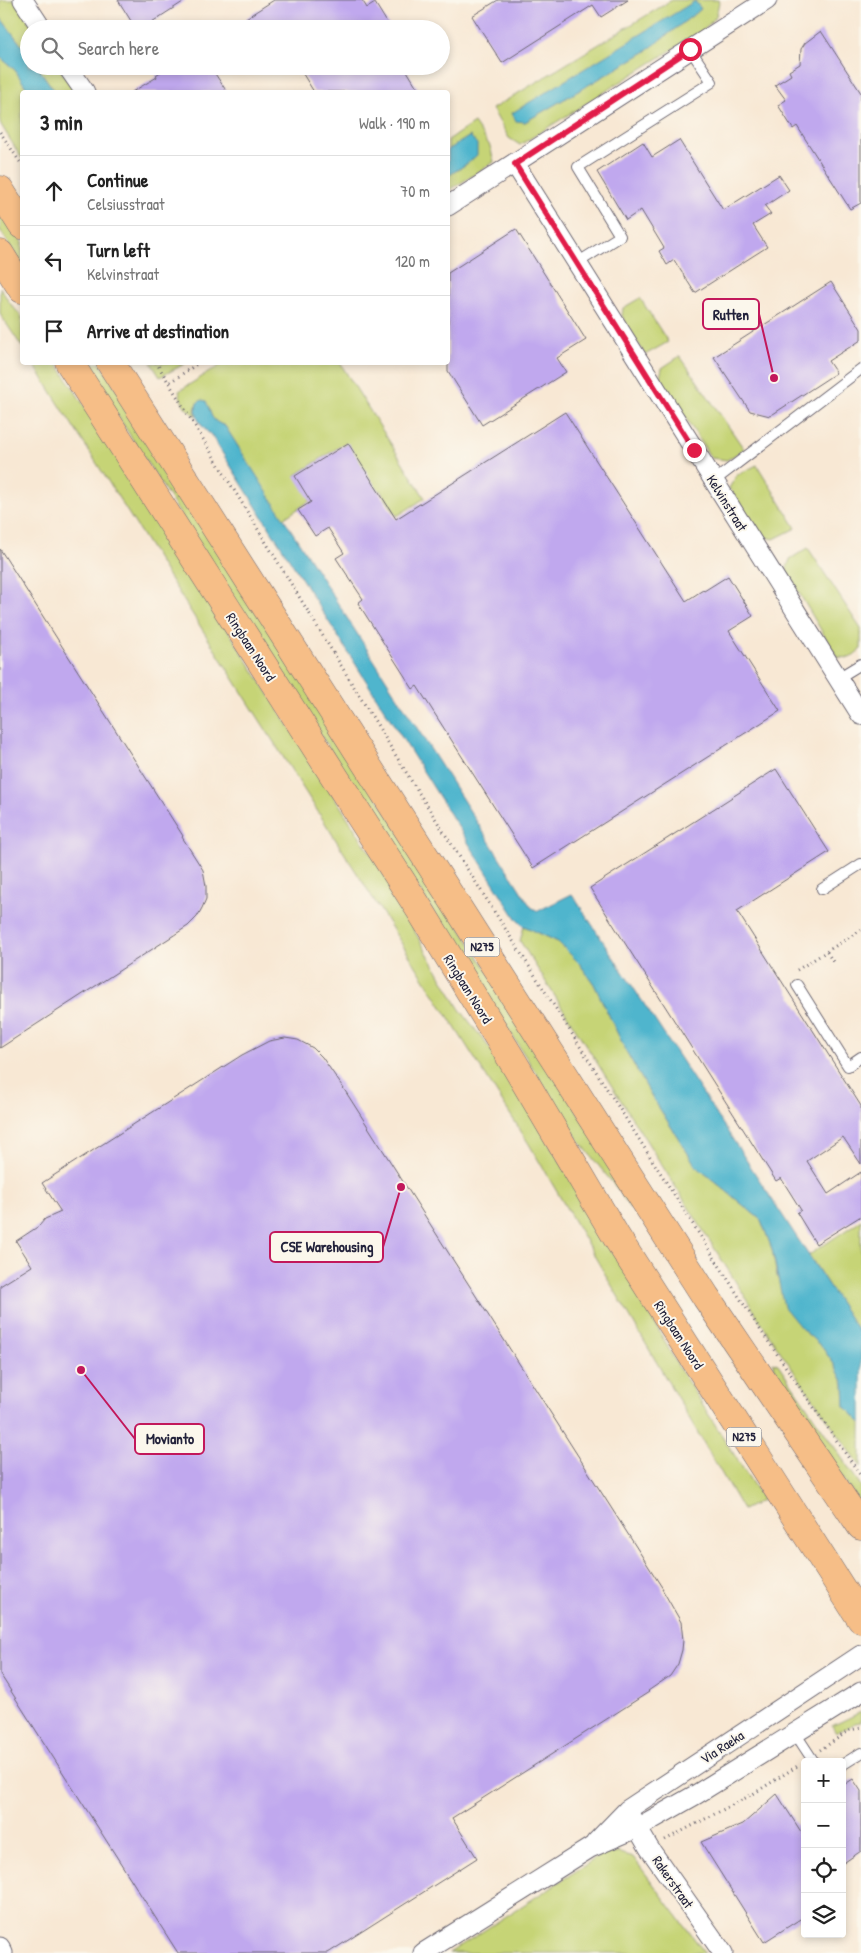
<!DOCTYPE html>
<html lang="en">
<head>
<meta charset="utf-8">
<style>
  :root { --surface:#fff; --page:#f6f6f6; --text:#222; --muted:#767676; --line:#e0e0e0 }
  body { margin:0; font-family:"Patrick Hand",sans-serif; background:var(--page); color:var(--text) }
  .controls { position:absolute; right:15px; bottom:15px; display:grid; overflow:hidden; border-radius:5px; box-shadow:0 2px 8px #0003 }
  .controls button { width:45px; height:45px; display:grid; place-items:center; padding:0; border:0; border-bottom:1px solid var(--line); background:var(--surface); color:var(--text); font:25px sans-serif }
  .stop { position:absolute; width:15px; height:15px; margin:-11px; border:4px solid #e11d48; border-radius:50%; background:#fff }
  .stop.end { background:#e11d48; border-color:#fff; box-shadow:0 1px 5px #0008 }
  .list { margin:0; padding:0; list-style:none }
  h2 { display:flex; justify-content:space-between; align-items:center; height:65px; margin:0; padding:0 20px; font-size:21px }
  h2 small { font-size:16px; font-weight:400; color:var(--muted) }
  .list li { display:grid; grid-template-columns:32px 1fr auto; gap:15px; align-items:center; box-sizing:border-box; height:70px; padding:0 20px; border-top:1px solid var(--line) }
  .list b { display:block; font-size:19px; white-space:nowrap }
  .list p { margin:0; font-size:16px; white-space:nowrap; color:var(--muted) }
  .list em { font-size:16px; font-style:normal; color:var(--muted) }
  .icon { flex:none; width:28px; height:28px; fill:none; stroke:currentColor; stroke-width:2; stroke-linecap:round; stroke-linejoin:round }
  .map { position:relative; flex:none; width:861px; height:1953px; overflow:hidden }
  .search { position:absolute; background:var(--surface); box-shadow:0 2px 8px #0003; left:20px; top:20px; width:430px; height:55px; display:flex; align-items:center; gap:12px; box-sizing:border-box; padding:0 18px; border-radius:28px; color:var(--muted); font-size:19px }
  .panel { position:absolute; background:var(--surface); box-shadow:0 2px 8px #0003; left:20px; top:90px; width:430px; height:275px; border-radius:5px }
  .map>svg:first-child { display:block }
  .green { fill:#c6d476; stroke:#747b58; fill-rule:evenodd }
  .water { fill:#4fb5cd; stroke:#386c84 }
  .building { fill:#c0a8ee }
  .lines { fill:none; stroke-linecap:round; stroke-linejoin:round }
  .service-casing { stroke:#6d6771; stroke-width:12 }
  .minor-casing { stroke:#6d6771; stroke-width:21 }
  .primary-casing { stroke:#6d6771; stroke-width:29 }
  .path { stroke:#6d6771; stroke-width:3; stroke-dasharray:1 4; stroke-linecap:butt }
  .service { stroke:#fff; stroke-width:10 }
  .minor { stroke:#fff; stroke-width:19 }
  .primary { stroke:#f6be87; stroke-width:28 }
  .route { stroke:#e11d48; stroke-width:6 }
  .labels { text-anchor:middle; stroke-width:4; stroke-linejoin:round; paint-order:stroke }
  .shield { fill:#fbf7ec; stroke:#636270; stroke-width:1 }
  .shield-label { font-size:12px; font-weight:bold; fill:#22223b }
  .street-label { font-size:14px; fill:#22223b; stroke:#fbf7ec }
  .leader { fill:none; stroke:#c2185b; stroke-width:2 }
  .callout-dot { fill:#c2185b; stroke:#fbf7ec; stroke-width:2 }
  .callout { fill:#fbf7ec; stroke:#c2185b; stroke-width:2 }
  .callout-label { font-size:15px; text-anchor:middle; font-weight:bold; fill:#22223b }
</style>
</head>
<body>
<div class="map">
<svg width="861" height="1953" viewBox="0 0 861 1953">
  <rect width="100%" height="100%" fill="#fbf7ec"/>
  <filter id="ink" filterUnits="userSpaceOnUse"><feTurbulence type="fractalNoise" baseFrequency=".02" numOctaves="2"/><feDisplacementMap in="SourceGraphic" scale="10" xChannelSelector="R" yChannelSelector="G"/><feConvolveMatrix kernelMatrix="1 2 1 2 8 2 1 2 1" color-interpolation-filters="sRGB"/></filter>
  <filter id="wash" filterUnits="userSpaceOnUse"><feTurbulence type="fractalNoise" baseFrequency=".0096" numOctaves="4" result="noise"/><feDisplacementMap in="SourceGraphic" scale="20" xChannelSelector="R" yChannelSelector="G"/><feGaussianBlur stdDeviation="1.12" result="paint"/><feColorMatrix in="noise" values="0 0 0 0 0 0 0 0 0 0 0 0 0 0 0 0 0 1.4 0 .05"/><feComposite in="paint" operator="in"/></filter>
  <g filter="url(#wash)">
    <rect width="100%" height="100%" fill="#f8e8d4"/>
    <g class="green">
      <path d="M0,0H16L34,29H29V55L0,17Z"/>
      <path d="M672,0H718L719,2L716,16L705,29L520,145L509,138L492,109ZM695,2L701,9L645,52L525,122L512,114Z"/>
      <path d="M0,57L15,70L29,92H22V159L0,123Z"/>
      <path d="M37,66H58L75,92H55Z"/>
      <path d="M474,123L490,146L494,162L448,191V176L468,163L470,136L448,150V140Z"/>
      <path d="M0,205L22,241V265L0,230Z"/>
      <path d="M0,287L9,302L22,317V347L0,314Z"/>
      <path d="M640,298L668,342L645,355L622,316L623,308Z"/>
      <path d="M680,356L744,449L727,460L711,458L660,377L662,368Z"/>
      <path d="M33,363H57L394,890L415,932L459,1008L504,1067L639,1294L679,1368L763,1500L743,1510L529,1144Z"/>
      <path d="M84,363H100L637,1205L630,1209L618,1190L580,1142Z"/>
      <path d="M151,363H186L160,377Z"/>
      <path d="M224,363H340L425,498L397,516L380,490L364,501L362,469L345,443L296,475L311,500L283,519L225,426C215,422 211,419 209,408L197,403L195,410L196,416C185,409 182,404 179,391Z"/>
      <path d="M757,465L796,528L774,539L763,537L729,488L737,475Z"/>
      <path d="M808,548L861,629V649L850,658L837,657L786,571L790,559Z"/>
      <path d="M524,926L558,942L579,963L594,984L626,1051L651,1095L696,1166L761,1220L772,1249L777,1277L801,1328L822,1347L834,1364L844,1383L845,1406L861,1423V1467L775,1344L520,941Z"/>
      <path d="M861,1220V1336L809,1255Z"/>
      <path d="M772,1362L778,1364L861,1486V1505L790,1400Z"/>
      <path d="M861,1712V1722L855,1723L836,1733L832,1726Z"/>
      <path d="M604,1853H619L633,1857L705,1953H449Z"/>
    </g>
    <g class="water">
      <path d="M695,1L701,9L645,52L525,122L516,121L512,113Z"/>
      <path d="M0,17L29,55V66H37L55,92H29L15,70L0,57Z"/>
      <path d="M470,136L477,144V155L468,163L448,176V150Z"/>
      <path d="M202,400L206,401C212,414 209,420 225,426L531,907L538,911L572,894L857,1329L861,1336V1423L845,1406L844,1383L834,1364L822,1347L801,1328L784,1307L772,1249L761,1220L696,1166L651,1095L626,1051L594,984L579,963L558,942L524,926L517,920L211,435C200,426 194,416 197,403Z"/>
    </g>
    <g id="blocks">
      <g class="building">
        <path d="M118,0H186L141,29H136Z"/>
        <path d="M274,0H362L367,8L375,3L391,29H253L246,18Z"/>
        <path d="M498,0H628L601,17L593,5L502,63L472,16Z"/>
        <path d="M821,31L861,93V203L850,209L797,126L793,129L778,105L786,100L775,85L791,75L789,71L800,64L801,49L805,43Z"/>
        <path d="M169,66H210L227,92H132L157,77L156,75Z"/>
        <path d="M298,66H404L420,92H314Z"/>
        <path d="M679,140L723,210L779,175L789,190L765,206L771,214L753,225L767,247L695,293L674,260L667,265L659,251L664,248L641,210L626,220L597,172L643,142L652,157Z"/>
        <path d="M516,229L586,340L557,358L566,372L482,425L448,371V273Z"/>
        <path d="M831,282L861,329V340L828,361L836,373L770,416L750,411L714,357Z"/>
        <path d="M565,412L686,601L703,590L704,591L728,576L753,616L729,631L780,711L533,868L417,686L413,689L358,603L363,599L336,558L344,553L328,528L315,536L298,510L311,502L295,476L348,443L396,519Z"/>
        <path d="M0,549L183,836L182,837L203,870L206,886V899L202,908L197,917L188,926L0,1048Z"/>
        <path d="M776,769L829,852L737,911L861,1106V1164L843,1137L807,1161L828,1194L861,1172V1216L816,1244L797,1213L801,1210L781,1178L776,1181L590,888Z"/>
        <path d="M285,1038L298,1040L313,1048L322,1057L342,1086L663,1589H662L681,1622L683,1640L682,1650L678,1664L670,1676L648,1691L649,1692L452,1818L477,1858L328,1953H178L0,1674V1286L32,1266L16,1241L39,1226L45,1219L61,1212L42,1183L242,1055L269,1041Z"/>
        <path d="M853,1779L861,1791V1851L842,1864V1786Z"/>
        <path d="M777,1794L805,1838V1916L764,1942L701,1842L743,1824Z"/>
      </g>
    </g>
  </g>
  <g filter="url(#ink)">
    <use href="#blocks" fill-opacity="0" stroke="#6d6771" stroke-width="1"/>
    <g class="lines">
      <g class="service-casing">
        <g id="service">
          <path d="M577,263L620,236L578,167L712,82L690,49"/>
          <path d="M714,481L861,369"/>
          <path d="M838,678L861,664"/>
          <path d="M822,889L861,864"/>
          <path d="M797,985L848,1066L861,1057"/>
          <path d="M795,1733L814,1762"/>
          <path d="M842,1765L861,1753"/>
        </g>
      </g>
      <g class="minor-casing">
        <g id="minor">
          <path d="M23,0L42,29"/>
          <path d="M67,66L85,92"/>
          <path d="M515,164L861,715"/>
          <path d="M448,206L767,0"/>
          <path d="M631,1817L649,1848L723,1953"/>
          <path d="M595,1843L627,1810L861,1655"/>
          <path d="M0,1947L3,1953"/>
          <path d="M423,1953L590,1848L637,1828L697,1794L861,1692"/>
        </g>
      </g>
      <g class="primary-casing">
        <g id="primary">
          <path d="M0,190L22,225"/>
          <path d="M0,254L22,289"/>
          <path d="M69,362L420,910L512,1060L617,1238L861,1619"/>
          <path d="M110,362L706,1297L861,1526"/>
        </g>
      </g>
      <g class="path">
        <path d="M0,132L22,165"/>
        <path d="M156,362L412,782L757,1325L861,1476"/>
        <path d="M170,382L200,362"/>
        <path d="M827,952L833,962"/>
        <path d="M797,970L861,930"/>
        <path d="M820,1750L850,1730L861,1728"/>
        <path d="M665,1840L753,1794L799,1765"/>
      </g>
      <use href="#service" class="service"/>
      <use href="#minor" class="minor"/>
      <use href="#primary" class="primary"/>
    </g>
  </g>
  <g class="lines" filter="url(#ink)">
    <path class="route" d="M690,49L515,164L694,450"/>
  </g>
  <g class="labels">
    <g class="shield">
      <rect x="464.5" y="937.5" width="35" height="19" rx="4"/>
      <rect x="726.5" y="1427.5" width="35" height="19" rx="4"/>
    </g>
    <g class="shield-label">
      <text x="482" y="951">N275</text>
      <text x="744" y="1441">N275</text>
    </g>
    <g class="street-label">
      <text transform="translate(727 503) rotate(58)" y="5">Kelvinstraat</text>
      <text transform="translate(251 647) rotate(57)" y="5">Ringbaan Noord</text>
      <text transform="translate(468 989) rotate(58)" y="5">Ringbaan Noord</text>
      <text transform="translate(679 1335) rotate(57)" y="5">Ringbaan Noord</text>
      <text transform="translate(722 1747) rotate(-33)" y="5">Via Raeka</text>
      <text transform="translate(673 1882) rotate(55)" y="5">Rakerstraat</text>
    </g>
  </g>
  <path class="leader" d="M774 378L759 314M401 1187L383 1247M81 1370L135 1439"/>
  <g class="callout-dot">
    <circle cx="774" cy="378" r="5"/>
    <circle cx="401" cy="1187" r="5"/>
    <circle cx="81" cy="1370" r="5"/>
  </g>
  <g class="callout">
    <rect x="703" y="299" width="56" height="30" rx="5"/>
    <rect x="270" y="1232" width="113" height="30" rx="5"/>
    <rect x="135" y="1424" width="69" height="30" rx="5"/>
  </g>
  <g class="callout-label">
    <text x="731" y="320">Rutten</text>
    <text x="327" y="1252">CSE Warehousing</text>
    <text x="170" y="1444">Movianto</text>
  </g>
</svg>
<div class="controls">
<button>+</button>
<button>−</button>
<button><svg class="icon" aria-label="locate" viewBox="0 0 24 24"><circle cx="12" cy="12" r="6"/><path d="M12 2v4M12 18v4M2 12h4M18 12h4"/></svg></button>
<button><svg class="icon" aria-label="layers" viewBox="0 0 24 24"><path d="M12 4l9 5-9 5-9-5zM3 14l9 5 9-5"/></svg></button>
</div>
<div class="stop" style="left:690px;top:49px"></div>
<div class="stop end" style="left:694px;top:450px"></div>
<div class="search"><svg class="icon" aria-label="search" viewBox="0 0 24 24"><circle cx="10" cy="10" r="6"/><path d="M15 15l6 6"/></svg>Search here</div>
<section class="panel">
<h2>3 min<small>Walk · 190 m</small></h2>
<ul class="list">
<li><svg class="icon" aria-label="ahead" viewBox="0 0 24 24"><path d="M12 20V5M6 11l6-6 6 6"/></svg><div><b>Continue</b><p>Celsiusstraat</p></div><em>70 m</em></li>
<li><svg class="icon" aria-label="left" viewBox="0 0 24 24"><path d="M17 20v-9H6M10 6l-5 5 5 5"/></svg><div><b>Turn left</b><p>Kelvinstraat</p></div><em>120 m</em></li>
<li><svg class="icon" aria-label="arrive" viewBox="0 0 24 24"><path d="M6 21V4h12l-3 4 3 4H6"/></svg><div><b>Arrive at destination</b></div></li>
</ul>
</section>
</div>
</body>
</html>
